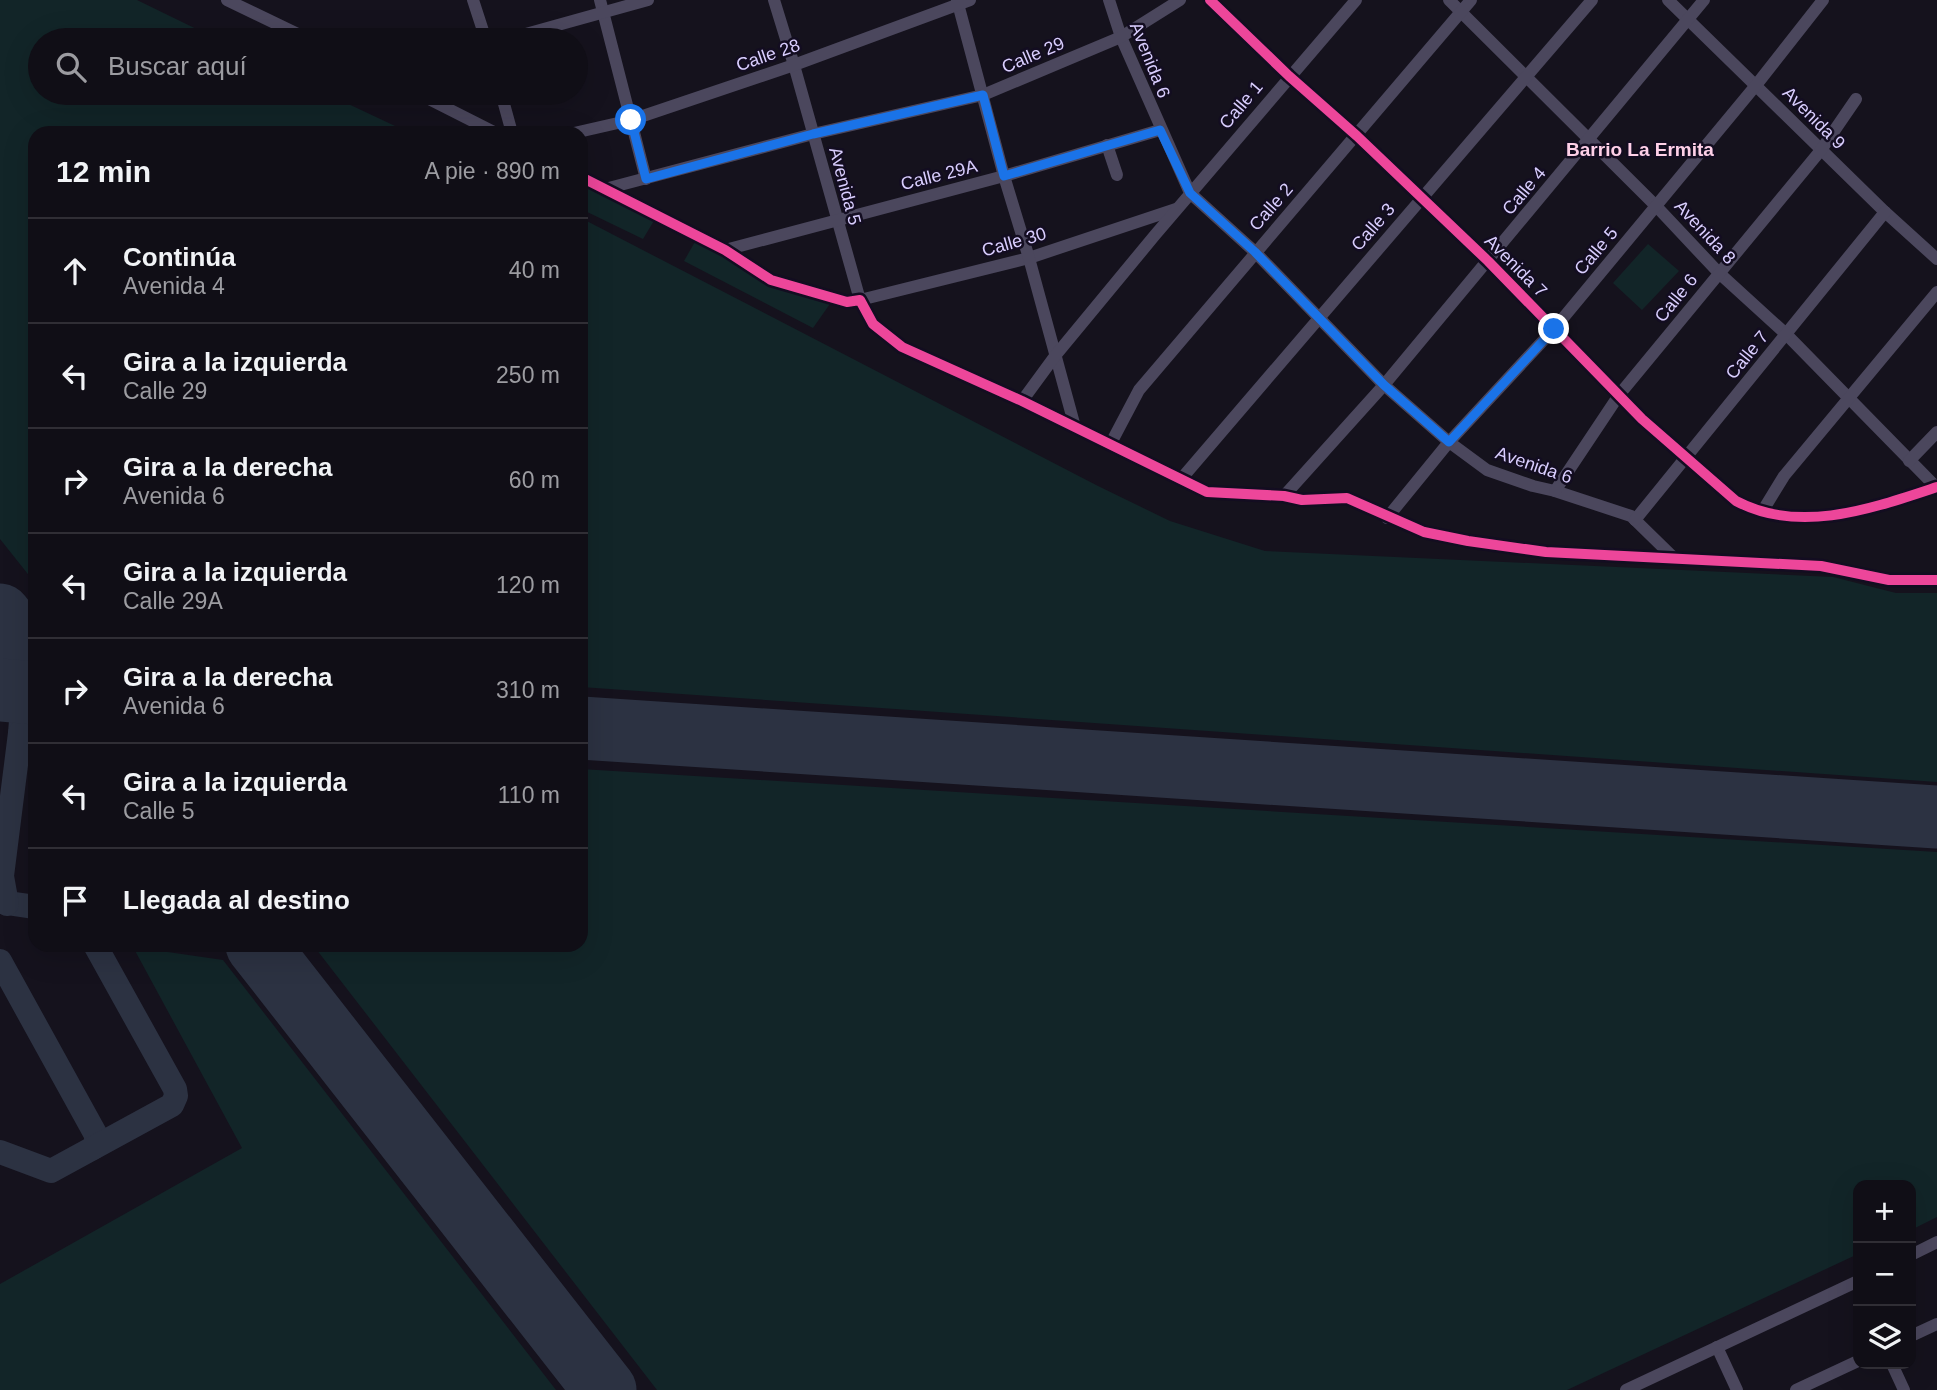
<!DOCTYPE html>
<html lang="es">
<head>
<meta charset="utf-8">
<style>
  :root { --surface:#100e16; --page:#1e1c23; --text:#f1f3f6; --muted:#9c9ca1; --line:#302e35 }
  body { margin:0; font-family:Helvetica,sans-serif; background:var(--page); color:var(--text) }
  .controls { position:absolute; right:21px; bottom:21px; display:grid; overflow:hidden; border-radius:14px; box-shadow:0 7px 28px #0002 }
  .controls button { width:63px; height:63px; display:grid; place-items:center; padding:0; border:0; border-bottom:2px solid var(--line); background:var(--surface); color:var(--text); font:35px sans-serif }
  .stop { position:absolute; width:21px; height:21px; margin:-16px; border:5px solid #1a73e8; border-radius:50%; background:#fff }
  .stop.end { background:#1a73e8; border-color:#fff; box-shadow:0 2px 7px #0008 }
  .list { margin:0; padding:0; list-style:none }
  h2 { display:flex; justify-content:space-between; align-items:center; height:91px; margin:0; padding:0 28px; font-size:30px }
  h2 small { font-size:23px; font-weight:400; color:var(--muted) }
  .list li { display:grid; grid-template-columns:46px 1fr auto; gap:21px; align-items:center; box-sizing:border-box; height:105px; padding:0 28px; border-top:2px solid var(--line) }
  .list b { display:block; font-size:26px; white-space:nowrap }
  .list p { margin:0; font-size:23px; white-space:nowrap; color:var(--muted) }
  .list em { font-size:23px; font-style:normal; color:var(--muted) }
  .icon { flex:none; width:38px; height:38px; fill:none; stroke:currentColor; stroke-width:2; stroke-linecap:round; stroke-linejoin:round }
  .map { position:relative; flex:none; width:1937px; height:1390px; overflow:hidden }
  .search { position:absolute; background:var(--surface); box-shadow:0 7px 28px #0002; left:28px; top:28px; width:560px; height:77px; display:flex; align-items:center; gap:18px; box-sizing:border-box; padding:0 24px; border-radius:38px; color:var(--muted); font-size:26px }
  .panel { position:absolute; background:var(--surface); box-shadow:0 7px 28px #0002; left:28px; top:126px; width:560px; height:826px; border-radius:21px }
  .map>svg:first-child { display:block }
  .green { fill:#122528 }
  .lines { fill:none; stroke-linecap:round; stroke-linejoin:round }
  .taxiway { stroke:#2c3242; stroke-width:24 }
  .runway { stroke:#2c3242; stroke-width:63 }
  .minor { stroke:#4b475d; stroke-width:12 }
  .cycleway-casing { stroke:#130d21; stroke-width:15 }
  .cycleway { stroke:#ed469a; stroke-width:10 }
  .route { stroke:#1a73e8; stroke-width:9 }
  .labels { text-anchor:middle; stroke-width:5; stroke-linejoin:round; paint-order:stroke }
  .street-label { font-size:18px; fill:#d9cefe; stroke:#130d21 }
  .neighbourhood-label { font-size:19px; font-weight:bold; fill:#fed0e8; stroke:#130d21 }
</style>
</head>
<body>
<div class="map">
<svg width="1937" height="1390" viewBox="0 0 1937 1390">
  <rect width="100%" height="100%" fill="#15121d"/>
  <g class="green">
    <path d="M0,0H137L219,40H40V93H325L410,133H35V583L0,539Z"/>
    <path d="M581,184L655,219L643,239L581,209Z"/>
    <path d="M581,218L1098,486L1170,521L1265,551L1833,577L1896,593H1937V782L581,687Z"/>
    <path d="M696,240L832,301L813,328L684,261Z"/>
    <path d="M1648,244L1679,271L1642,310L1613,283Z"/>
    <path d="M581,769L1937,852V1217L1911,1230V1185H1858V1254L1567,1390H657L313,945H581Z"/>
    <path d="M133,947L223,960L556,1390H0V1284L242,1148Z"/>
  </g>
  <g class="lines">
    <g class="taxiway">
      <path d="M11,629L21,645L26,660L20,733"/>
      <path d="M1929,817L1937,813"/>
      <path d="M0,902L35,907"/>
      <path d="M7,904L2,876L20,733L35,715"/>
      <path d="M0,961L96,1135V1142L93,1148"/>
      <path d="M0,1152L51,1171L172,1105L176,1096L175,1089L95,945"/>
    </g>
    <g class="runway">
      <path d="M0,615L35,659"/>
      <path d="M0,690L35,693"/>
      <path d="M581,728L1937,817"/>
      <path d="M257,945L605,1390"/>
    </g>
    <g class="minor">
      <path d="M227,0L310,40"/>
      <path d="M473,0L486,40"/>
      <path d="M600,0L646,179"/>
      <path d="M774,0L794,65L860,300L1029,258L1176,209"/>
      <path d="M957,0L1004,176L1029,258L1075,427"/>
      <path d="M1109,0L1121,37L1190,193L1255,252L1384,385L1449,442L1487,470L1533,486L1555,491L1631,516L1675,559"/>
      <path d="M1210,0L1289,76L1357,136L1488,261L1642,419L1736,501C1800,535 1873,508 1937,487"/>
      <path d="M1449,0L1656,206L1719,273L1786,334L1937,488"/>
      <path d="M1668,0L1885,212L1937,259"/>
      <path d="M504,40L648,0"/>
      <path d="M417,93L496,133"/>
      <path d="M501,93L512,133"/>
      <path d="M574,133L631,120L794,65L970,0"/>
      <path d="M1107,145L1117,175"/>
      <path d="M581,177L725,250L771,280L847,302L860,300L873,324L902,347L1022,401L1207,492L1284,496L1302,500L1347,498L1424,532L1468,541L1546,552L1821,566L1889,580H1937"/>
      <path d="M605,189L813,134L983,95L1121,37L1180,0"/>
      <path d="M725,250L1004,176L1160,130"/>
      <path d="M1022,401L1055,356L1155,235L1356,0"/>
      <path d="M1110,445L1139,390L1471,0"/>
      <path d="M1909,461L1937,432"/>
      <path d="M1182,478L1592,0"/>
      <path d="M1555,491L1619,395L1821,150L1856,99"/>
      <path d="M1284,496L1384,385L1704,0"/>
      <path d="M1762,512L1784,476L1937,292"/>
      <path d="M1387,518L1449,442L1554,329L1757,84L1823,0"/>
      <path d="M1635,520L1885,212"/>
      <path d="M1911,1255L1937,1242"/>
      <path d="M1911,1336L1937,1324"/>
      <path d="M1717,1347L1737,1390"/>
      <path d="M1892,1364L1904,1390"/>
      <path d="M1626,1390L1858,1281"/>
      <path d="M1796,1390L1858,1361"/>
    </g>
    <g class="cycleway-casing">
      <g id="cycleway">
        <path d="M1210,0L1289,76L1357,136L1488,261L1642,419L1736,501C1800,535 1873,508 1937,487"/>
        <path d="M581,177L725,250L771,280L847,302L860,300L873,324L902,347L1022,401L1207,492L1284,496L1302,500L1347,498L1424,532L1468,541L1546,552L1821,566L1889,580H1937"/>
      </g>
    </g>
    <use href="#cycleway" class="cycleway"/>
  </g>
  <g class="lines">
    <path class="route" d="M631,120L646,179L813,134L983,95L1004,176L1160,130L1190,193L1255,252L1384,385L1449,442L1554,329"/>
  </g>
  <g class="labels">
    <g class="street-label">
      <text transform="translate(768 55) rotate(-19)" y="6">Calle 28</text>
      <text transform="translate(1033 55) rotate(-23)" y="6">Calle 29</text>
      <text transform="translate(1150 60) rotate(68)" y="6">Avenida 6</text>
      <text transform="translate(1241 105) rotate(-50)" y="6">Calle 1</text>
      <text transform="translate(1814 118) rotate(45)" y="6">Avenida 9</text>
      <text transform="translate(939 175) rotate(-14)" y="6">Calle 29A</text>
      <text transform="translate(845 186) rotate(75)" y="6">Avenida 5</text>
      <text transform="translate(1524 191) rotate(-50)" y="6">Calle 4</text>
      <text transform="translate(1271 207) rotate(-49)" y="6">Calle 2</text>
      <text transform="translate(1373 227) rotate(-49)" y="6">Calle 3</text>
      <text transform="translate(1705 232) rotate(47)" y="6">Avenida 8</text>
      <text transform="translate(1014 242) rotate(-16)" y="6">Calle 30</text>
      <text transform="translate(1596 251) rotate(-50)" y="6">Calle 5</text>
      <text transform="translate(1516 266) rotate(45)" y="6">Avenida 7</text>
      <text transform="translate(1676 298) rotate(-51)" y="6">Calle 6</text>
      <text transform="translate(1747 355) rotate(-51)" y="6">Calle 7</text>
      <text transform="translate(1534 465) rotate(19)" y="6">Avenida 6</text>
    </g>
    <g class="neighbourhood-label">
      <text x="1640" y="156">Barrio La Ermita</text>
    </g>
  </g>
</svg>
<div class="controls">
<button>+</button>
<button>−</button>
<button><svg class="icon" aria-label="layers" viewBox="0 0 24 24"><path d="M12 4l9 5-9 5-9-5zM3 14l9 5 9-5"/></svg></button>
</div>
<div class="stop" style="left:631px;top:120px"></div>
<div class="stop end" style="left:1554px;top:329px"></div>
<div class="search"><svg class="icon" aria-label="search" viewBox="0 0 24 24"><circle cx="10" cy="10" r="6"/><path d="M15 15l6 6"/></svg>Buscar aquí</div>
<section class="panel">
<h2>12 min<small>A pie · 890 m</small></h2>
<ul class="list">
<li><svg class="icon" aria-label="ahead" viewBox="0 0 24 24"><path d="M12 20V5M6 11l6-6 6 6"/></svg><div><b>Continúa</b><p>Avenida 4</p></div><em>40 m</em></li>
<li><svg class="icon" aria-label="left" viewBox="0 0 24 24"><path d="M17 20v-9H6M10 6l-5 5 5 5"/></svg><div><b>Gira a la izquierda</b><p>Calle 29</p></div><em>250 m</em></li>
<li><svg class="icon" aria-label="right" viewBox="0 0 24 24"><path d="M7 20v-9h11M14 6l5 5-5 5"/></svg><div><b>Gira a la derecha</b><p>Avenida 6</p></div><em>60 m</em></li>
<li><svg class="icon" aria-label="left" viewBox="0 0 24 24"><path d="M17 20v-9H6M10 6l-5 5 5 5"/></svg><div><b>Gira a la izquierda</b><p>Calle 29A</p></div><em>120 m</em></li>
<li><svg class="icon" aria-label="right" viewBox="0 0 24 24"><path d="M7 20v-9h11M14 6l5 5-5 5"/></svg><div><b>Gira a la derecha</b><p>Avenida 6</p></div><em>310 m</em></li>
<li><svg class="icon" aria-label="left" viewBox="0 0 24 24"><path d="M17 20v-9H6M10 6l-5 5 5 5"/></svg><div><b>Gira a la izquierda</b><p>Calle 5</p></div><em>110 m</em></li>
<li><svg class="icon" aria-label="arrive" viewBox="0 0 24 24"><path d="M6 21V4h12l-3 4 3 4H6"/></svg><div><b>Llegada al destino</b></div></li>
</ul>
</section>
</div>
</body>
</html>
